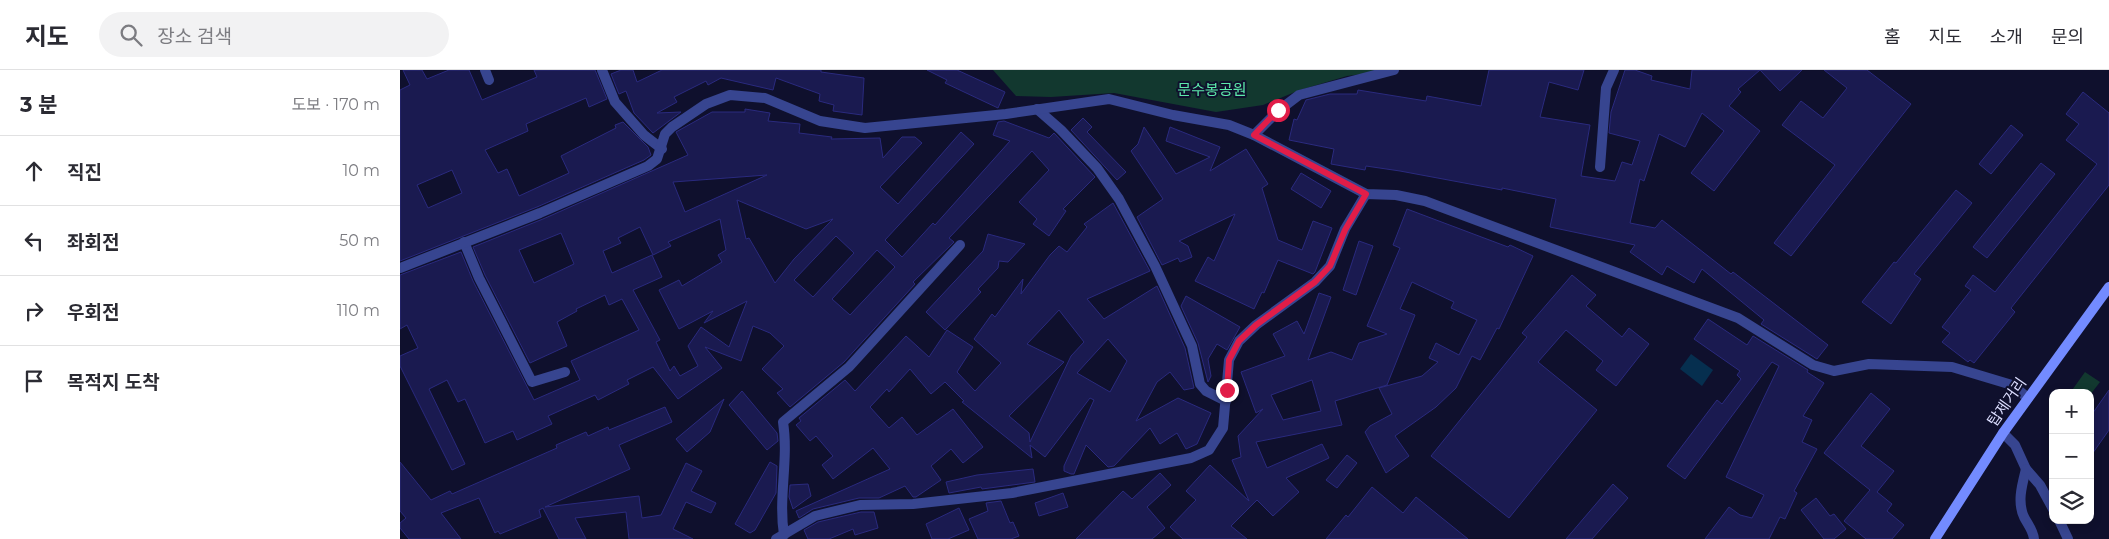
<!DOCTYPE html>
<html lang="ko">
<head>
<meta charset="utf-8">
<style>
  :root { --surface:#fff; --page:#f2f2f3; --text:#2b2b33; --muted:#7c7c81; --line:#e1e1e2 }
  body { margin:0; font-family:Montserrat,"Noto Sans KR",sans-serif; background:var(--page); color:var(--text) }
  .controls { position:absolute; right:15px; bottom:15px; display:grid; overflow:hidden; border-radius:10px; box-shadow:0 2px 8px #0003 }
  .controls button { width:45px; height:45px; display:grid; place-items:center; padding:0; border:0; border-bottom:1px solid var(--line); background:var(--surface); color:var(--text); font:25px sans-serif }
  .stop { position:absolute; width:15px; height:15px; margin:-11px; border:4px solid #e11d48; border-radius:50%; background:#fff }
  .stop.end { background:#e11d48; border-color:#fff; box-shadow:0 1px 5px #0008 }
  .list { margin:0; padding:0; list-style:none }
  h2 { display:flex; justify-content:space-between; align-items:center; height:65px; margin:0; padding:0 20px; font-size:21px }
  h2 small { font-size:16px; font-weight:400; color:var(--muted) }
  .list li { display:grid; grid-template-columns:32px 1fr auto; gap:15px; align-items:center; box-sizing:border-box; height:70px; padding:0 20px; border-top:1px solid var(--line) }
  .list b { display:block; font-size:19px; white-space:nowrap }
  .list em { font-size:16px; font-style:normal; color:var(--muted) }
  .icon { flex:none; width:28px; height:28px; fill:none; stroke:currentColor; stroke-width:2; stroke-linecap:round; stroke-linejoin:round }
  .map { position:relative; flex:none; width:1709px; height:469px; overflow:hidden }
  header { display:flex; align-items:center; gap:30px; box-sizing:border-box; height:70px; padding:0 25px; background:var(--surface); border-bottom:1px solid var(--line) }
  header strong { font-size:24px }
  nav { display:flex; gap:28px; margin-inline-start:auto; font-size:18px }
  .search { width:350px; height:45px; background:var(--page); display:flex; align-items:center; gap:12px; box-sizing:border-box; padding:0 18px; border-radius:28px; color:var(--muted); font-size:19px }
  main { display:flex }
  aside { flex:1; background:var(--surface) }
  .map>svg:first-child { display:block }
  .green { fill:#12382f }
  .water { fill:#062f4f }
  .building { fill:#1a1a50; stroke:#2a2a7e; fill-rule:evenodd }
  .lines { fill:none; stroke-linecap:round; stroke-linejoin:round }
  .street { stroke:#374590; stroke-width:10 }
  .secondary { stroke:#738bff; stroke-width:10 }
  .route { stroke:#e11d48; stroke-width:6 }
  .labels { text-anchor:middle; stroke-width:4; stroke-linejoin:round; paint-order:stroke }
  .park-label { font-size:15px; fill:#5deaab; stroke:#0f102d }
  .street-label { font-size:15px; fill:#dcdeff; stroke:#0f102d }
</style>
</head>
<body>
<header>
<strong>지도</strong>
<div class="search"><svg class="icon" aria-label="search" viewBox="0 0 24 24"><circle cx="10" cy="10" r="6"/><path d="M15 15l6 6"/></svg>장소 검색</div>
<nav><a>홈</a><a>지도</a><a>소개</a><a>문의</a></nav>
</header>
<main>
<aside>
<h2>3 분<small>도보 · 170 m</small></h2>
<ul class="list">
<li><svg class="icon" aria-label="ahead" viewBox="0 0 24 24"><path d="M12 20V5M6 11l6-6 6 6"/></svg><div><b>직진</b></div><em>10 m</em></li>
<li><svg class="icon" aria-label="left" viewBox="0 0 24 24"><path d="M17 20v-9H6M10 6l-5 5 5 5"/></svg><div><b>좌회전</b></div><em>50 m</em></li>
<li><svg class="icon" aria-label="right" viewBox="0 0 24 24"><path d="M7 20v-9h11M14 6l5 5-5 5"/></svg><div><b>우회전</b></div><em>110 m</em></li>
<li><svg class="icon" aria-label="arrive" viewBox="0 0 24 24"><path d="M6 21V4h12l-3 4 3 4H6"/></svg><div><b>목적지 도착</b></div></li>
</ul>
</aside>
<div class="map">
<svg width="1709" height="469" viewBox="0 0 1709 469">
  <rect width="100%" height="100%" fill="#0f102d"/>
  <g class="green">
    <path d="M593,0H993L947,6L900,20L863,35L816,42L714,23L651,27L616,26Z"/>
    <path d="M1685,302L1700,312L1690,325V323H1670Z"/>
  </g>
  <path class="water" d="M1291,284L1313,300L1302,316L1280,299Z"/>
  <g class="building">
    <path d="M3,0H22L27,9L49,0H69L82,30L137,7L134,0H195L207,29L189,37L186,28L135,50L126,54L128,61L85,80L98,103L107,99L119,126L169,103L161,86L216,58L215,55L223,52L248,77L251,85L244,90L137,137L0,191V20L10,15ZM52,100L62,123L28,138L17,115Z"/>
    <path d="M221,0H233L237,12L262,0H421V2L464,8L462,45L433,41L434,35L419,31L420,24L376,8L373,20L321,8L308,15L306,11L274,27L277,32L257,43L281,42L253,63L234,43L226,21L219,24L211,4Z"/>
    <path d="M527,0H557L605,22L598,38L545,13L547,10Z"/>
    <path d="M1089,0H1184L1178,20L1149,12L1140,47L1190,55L1181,106L1215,111L1222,92L1232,95L1240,71L1209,63L1211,42L1225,0H1235L1252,6L1251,10L1290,19L1292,0H1360L1338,19L1341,22L1329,36L1360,61L1314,121L1291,103L1324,61L1302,43L1285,77L1259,64L1244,111L1240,109L1230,153L1255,158L1262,150L1331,204L1333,202L1428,275L1417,289L1361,254L1364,250L1302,199L1294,213L1267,196L1262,205L1230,182L1235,175L1150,157L1156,129L1102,118V120L1000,101L966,96L965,100L931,94L934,79L889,70L894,49L897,50L906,30L930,24H957L958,20L1026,31L1027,26L1081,36Z"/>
    <path d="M1360,0H1402L1380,21Z"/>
    <path d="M1424,0H1467L1511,34L1391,186L1374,173L1435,95L1382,55L1401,31L1423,48L1447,18Z"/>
    <path d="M1683,22L1709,43V115L1611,238L1615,242L1574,293L1570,290L1568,292L1542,272L1550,263L1542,257L1571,220L1565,216L1573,205L1595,222L1697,94L1666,70L1679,54L1666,44Z"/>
    <path d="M345,39L370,43L368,51L400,54L399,63L432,67L431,69L480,68L483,88L502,67H515L522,73L480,117L498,134L561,62L574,74L485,170L502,187L533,153L535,155L610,71L593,65L598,52L604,51L649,68L654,63L695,107L663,139L666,141L649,166L633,154L637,149L619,132L649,100L632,81L549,168L554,172L513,212L515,214L444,292L390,337L377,323L383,319L362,299L384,276L370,263L353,256L341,291L305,277L322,298L278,329L253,297L227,310L229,314L198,330L195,325L148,346L152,354L117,370L113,361L85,373L65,329L58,332L47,310L29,319L65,394L52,400L0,296V286L18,278L7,255L0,259V205L61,182L73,211L134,330L180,310L171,291L239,260L222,229L209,235L205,225L176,239L177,241L157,252L167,276L130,293L85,205L73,177L143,149L288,85L276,62L312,42H345ZM367,105L285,142L273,112ZM337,130L406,159L433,149L394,189L375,213L349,168L346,169ZM320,149L326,180L318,185L322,192L282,216L279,210L259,220L279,259L313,241L304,253L347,231L329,277L301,257L288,276L298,296L280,306L274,296L270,301L256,272L260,270L233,220L262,207L252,185L212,203L203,181L221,173L218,168L240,157L253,185L271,176L268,172ZM161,163L174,194L134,213L119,180ZM436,166L454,183L413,227L394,210ZM477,180L495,197L450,245L432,229Z"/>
    <path d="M683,48L692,57L687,62L726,102L717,110L671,60Z"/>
    <path d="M1611,55L1623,65L1591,104L1579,94Z"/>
    <path d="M744,57L776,104L810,87L766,71L770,57L820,77L810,101L846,79L868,114L862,118L878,170L902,180L913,151L932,158L915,202L913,204L878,190L864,223L862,222L854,239L795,211L808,187L814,191L835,144L779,171L788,176L792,187L780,192L778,188L762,195L737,147L763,129L731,81L738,74Z"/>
    <path d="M1641,93L1655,104L1587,188L1573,177Z"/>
    <path d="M901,103L931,121L921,138L891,119Z"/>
    <path d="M1556,120L1572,133L1514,204L1521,209L1491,254L1462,232L1494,192L1496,193Z"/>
    <path d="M713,133L750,201L687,229L704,249L757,216L785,278L794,318L784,320L770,302L757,312L736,351L778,328L811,343L797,374L786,379L777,363L760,374L750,358L714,396L708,397L686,375L674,404H671L664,401V396L694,330L690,328L645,387L630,375L632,388L562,332L564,331L545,312L531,324L510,299L489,322L487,319L470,337L489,358L502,347L517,365L553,339L583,377L563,393L551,379L531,396L541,410L516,427H513L505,416L479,428H459L413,439L399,448L396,441L490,399L473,378L433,409L422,395L433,386L416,366L410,371L396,355L401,351L399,348L445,310L455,321L506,266L529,287L547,260L573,277L557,302L575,321L601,293L574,269L592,244L595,247L623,209L621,224L650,185L659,176L667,182L687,157L684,154ZM659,240L684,272L671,286L630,372L629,363L609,346L664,292L627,274ZM708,269L727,291L710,322L677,303Z"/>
    <path d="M1007,139L1108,177L1110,175L1133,186L1099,259L1097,258L1080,290L1072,286L1056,318L1036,337L995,366L1009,386L986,403L965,362L970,356L992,344L979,318L1022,306L1038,292L1029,288L1036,273L1059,285L1077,250L1051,238L1054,232L1012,212L1000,239L1015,245L987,315L935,331L942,355L856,372L867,398L922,374L929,388L886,408L899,422L873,446L857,430L831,456L847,469H783L770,457L796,430L786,421L810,395L849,431L832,390L841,387L838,366L863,339L856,343L841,302L885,286L873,264L897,251L904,264L919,223L931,227L908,290L931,282L952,290L959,273L987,264L967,256L1000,178L993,175ZM912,310L921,341L883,350L871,325Z"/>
    <path d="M588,164L625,174L608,192L599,191L598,198L578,219L581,222L545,260L526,242L583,181Z"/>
    <path d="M959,171L973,176L956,225L943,220Z"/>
    <path d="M1172,205L1196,225L1186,236L1222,267L1229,258L1249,274L1216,316L1196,300L1203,291L1166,260L1138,292L1197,340L1109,448L1031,386L1127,267L1122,263Z"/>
    <path d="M786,226L840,257L827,280L817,274L808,289L811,306L808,312L798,273L781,236Z"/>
    <path d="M1308,249L1347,275L1353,266L1408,300L1407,302L1424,313L1403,346L1412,350L1402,372L1417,379L1394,421L1397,423L1385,449L1380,447L1369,469H1305L1329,437L1340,445L1352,448L1364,425L1326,407L1379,296L1372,292L1285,409L1267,396L1317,330L1322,334L1341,309L1337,305L1340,301L1294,269Z"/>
    <path d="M1709,320V360L1690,387V347Z"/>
    <path d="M342,321L377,363L378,371L367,380L329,335Z"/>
    <path d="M1471,323L1490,339L1461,376L1494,401L1477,422L1492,434L1487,441L1504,455L1492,469H1466L1444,451L1470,420L1424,383Z"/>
    <path d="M324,329L310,362L287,382L276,369Z"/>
    <path d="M265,337L272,352L219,375L230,399L145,437L239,426L242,448L261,445L286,393L302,401L291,421L316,433L311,443L286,432L273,459L293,469H229L226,442L175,448L186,469H159L143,438L139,440L141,447L100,464L98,461L95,463L79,428L41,443L61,469H9L0,458V453L6,448L0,441V392L31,430L50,421L52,424L157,378L156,375L186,362L188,366L208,357L209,360Z"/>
    <path d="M947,385L957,393L937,418L926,410Z"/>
    <path d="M370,392L377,396L376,423L355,460L350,463L335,454Z"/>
    <path d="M633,399L635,412L582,419L581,417L549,423L546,412L577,405Z"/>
    <path d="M760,403L771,415L747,437L765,458L752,469H676L723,421L732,429Z"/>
    <path d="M408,414L411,426L393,439L389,427L390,415Z"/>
    <path d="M1213,414L1228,428L1192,469H1166Z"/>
    <path d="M972,417L1003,443L1016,427L1068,469H926L946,445L948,447Z"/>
    <path d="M663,423L668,437L639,446L635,433Z"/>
    <path d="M1416,428L1430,446L1434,444L1446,459L1434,469H1424L1401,440Z"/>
    <path d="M601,431L610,453L613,452L619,466L611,469H578L569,449L588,441L586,433Z"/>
    <path d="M559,438L569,460L548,469H532L526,454Z"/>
    <path d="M461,442H474L478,458L455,465L453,459L429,469H408L404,460L418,452Z"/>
  </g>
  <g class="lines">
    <g class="street">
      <path d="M85,0L89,10"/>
      <path d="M202,0L215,32L244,65L262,79"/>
      <path d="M637,39L661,60L697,98L719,129L755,196L792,276L800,314L806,321L826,331"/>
      <path d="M854,65L878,41L899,25L994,0"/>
      <path d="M1200,97L1206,18L1214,0"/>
      <path d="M64,172L79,208L132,312L165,302"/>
      <path d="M0,198L140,143L248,96L257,89L265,64L272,57L306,34L330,25L365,28L420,51L465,58L606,44L709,29L773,45L829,55L854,65L966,124L996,125L1025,131L1338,248L1413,295L1434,301L1469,294L1552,297L1612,315L1628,328"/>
      <path d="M1603,363L1615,375L1626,399L1640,415L1653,439"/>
      <path d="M1626,399C1622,415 1617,432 1624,447C1628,455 1633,460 1634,469"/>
      <path d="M1659,450L1668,469"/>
      <path d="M384,465C378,427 389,389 383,352L449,297L560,175"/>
      <path d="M376,469L415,446L460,435L513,434L612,423L791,388L809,380L823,358L829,290L839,271L856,255L915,212L930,196L945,159L966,124"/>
    </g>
    <path class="secondary" d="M1535,469L1603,363L1709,217"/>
  </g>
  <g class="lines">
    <path class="route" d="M827,320L829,290L839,271L856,255L915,212L930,196L945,160L966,124L854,65L878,40"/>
  </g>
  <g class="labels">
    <g class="park-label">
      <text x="812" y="25">문수봉공원</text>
    </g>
    <g class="street-label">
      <text transform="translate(1607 332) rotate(-55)" y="5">탑제거리</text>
    </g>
  </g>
</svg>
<div class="controls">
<button>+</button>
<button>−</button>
<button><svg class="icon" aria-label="layers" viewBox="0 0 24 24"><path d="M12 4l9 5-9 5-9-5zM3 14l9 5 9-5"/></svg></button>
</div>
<div class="stop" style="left:878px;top:40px"></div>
<div class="stop end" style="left:827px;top:320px"></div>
</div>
</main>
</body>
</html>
